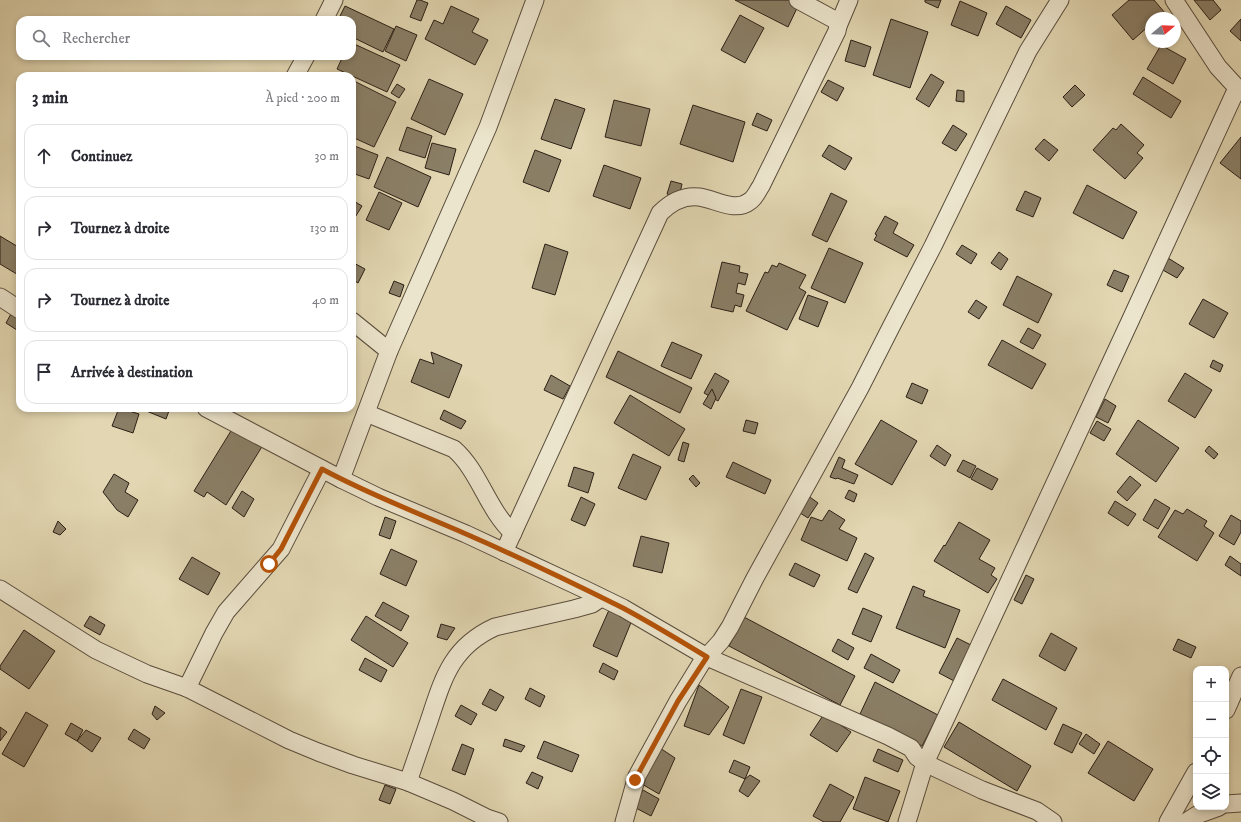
<!DOCTYPE html>
<html lang="fr">
<head>
<meta charset="utf-8">
<style>
  :root { --surface:#fff; --page:#f2f2f3; --text:#2b2b33; --muted:#7c7c81; --line:#e1e1e2 }
  body { margin:0; font-family:"IM FELL DW Pica",serif; background:var(--page); color:var(--text) }
  .controls { position:absolute; right:12px; bottom:12px; display:grid; overflow:hidden; border-radius:8px; box-shadow:0 2px 6px #0003 }
  .controls button { width:36px; height:36px; display:grid; place-items:center; padding:0; border:0; border-bottom:1px solid var(--line); background:var(--surface); color:var(--text); font:20px sans-serif }
  .compass { position:absolute; left:1145px; top:12px; width:36px; height:36px; border-radius:50%; background:var(--surface); box-shadow:0 2px 6px #0003; rotate:71deg }
  .stop { position:absolute; width:12px; height:12px; margin:-9px; border:3px solid #b45309; border-radius:50%; background:#fff }
  .stop.end { background:#b45309; border-color:#fff; box-shadow:0 1px 4px #0008 }
  .list { margin:0; padding:0; list-style:none }
  h2 { display:flex; justify-content:space-between; align-items:center; height:52px; margin:0; padding:0 16px; font-size:17px }
  h2 small { font-size:13px; font-weight:400; color:var(--muted) }
  .list li { display:grid; grid-template-columns:26px 1fr auto; gap:12px; align-items:center; box-sizing:border-box; height:64px; margin:0 8px 8px; padding:0 8px; border:1px solid var(--line); border-radius:12px }
  .list b { display:block; font-size:15px; white-space:nowrap }
  .list em { font-size:13px; font-style:normal; color:var(--muted) }
  .icon { flex:none; width:22px; height:22px; fill:none; stroke:currentColor; stroke-width:2; stroke-linecap:round; stroke-linejoin:round }
  .map { position:relative; flex:none; width:1241px; height:822px; overflow:hidden }
  .search { position:absolute; background:var(--surface); box-shadow:0 2px 6px #0003; left:16px; top:16px; width:340px; height:44px; display:flex; align-items:center; gap:10px; box-sizing:border-box; padding:0 14px; border-radius:12px; color:var(--muted); font-size:15px }
  .panel { position:absolute; background:var(--surface); box-shadow:0 2px 6px #0003; left:16px; top:72px; width:340px; height:340px; border-radius:12px }
  .map>svg:first-child { display:block }
  .building { fill:#8a7f67; stroke:#2b1f16 }
  .lines { fill:none; stroke-linecap:round; stroke-linejoin:round }
  .minor-casing { stroke:#594d3d; stroke-width:19 }
  .minor { stroke:#ece5cd; stroke-width:17 }
  .route { stroke:#b45309; stroke-width:5 }
</style>
</head>
<body>
<div class="map">
<svg width="1241" height="822" viewBox="0 0 1241 822">
  <rect width="100%" height="100%" fill="#e2d7b2"/>
  <filter id="stains"><feTurbulence type="fractalNoise" baseFrequency=".005" numOctaves="4"/><feColorMatrix values="0 0 0 0 .2 0 0 0 0 .09 0 0 0 0 .02 0 0 0 .5 -.17"/></filter>
  <radialGradient id="worn" r=".72"><stop offset=".6" stop-color="#630" stop-opacity="0"/><stop offset="1" stop-color="#630" stop-opacity=".3"/></radialGradient>
  <g class="building">
    <path d="M417,0H420L428,3L421,21L410,17Z"/>
    <path d="M735,0H791L799,4L788,27Z"/>
    <path d="M925,0H941L938,8L925,2Z"/>
    <path d="M1129,0H1154L1165,13L1159,18H1151V24L1133,40L1112,15Z"/>
    <path d="M1194,0H1213L1221,10L1210,20Z"/>
    <path d="M960,1L987,13L978,36L951,25Z"/>
    <path d="M345,6L394,29L383,52L352,37V20H338Z"/>
    <path d="M451,6L479,19L472,32L488,40L475,65L425,39L434,20L443,24Z"/>
    <path d="M1006,6L1031,20L1021,38L996,24Z"/>
    <path d="M740,15L764,28L745,63L721,50Z"/>
    <path d="M891,19L928,32L910,88L873,75Z"/>
    <path d="M1241,19V41L1230,31Z"/>
    <path d="M396,26L417,35L406,61L385,51Z"/>
    <path d="M851,40L871,47L865,67L845,61Z"/>
    <path d="M352,43L400,65L387,92L337,69L343,56H352Z"/>
    <path d="M1161,45L1186,59L1173,84L1147,69Z"/>
    <path d="M931,74L944,82L929,107L916,99Z"/>
    <path d="M1143,77L1181,101L1171,118L1133,94Z"/>
    <path d="M429,79L463,94L445,135L411,119Z"/>
    <path d="M352,80L396,102L374,147L352,137Z"/>
    <path d="M828,80L844,88L837,101L821,92Z"/>
    <path d="M397,84L405,89L399,98L391,93Z"/>
    <path d="M1075,85L1085,95L1072,107L1063,97Z"/>
    <path d="M957,90L964,91V102L956,101Z"/>
    <path d="M555,99L585,109L571,149L541,139Z"/>
    <path d="M614,100L650,109L641,146L605,137Z"/>
    <path d="M693,105L745,122L733,162L680,144Z"/>
    <path d="M757,113L772,120L767,131L752,125Z"/>
    <path d="M1121,124L1144,145L1137,153L1143,158L1125,179L1093,150L1113,128L1116,130Z"/>
    <path d="M953,125L967,134L956,151L942,143Z"/>
    <path d="M407,127L432,136L425,158L399,150Z"/>
    <path d="M1241,137V179L1220,163Z"/>
    <path d="M1044,139L1058,150L1049,161L1035,149Z"/>
    <path d="M432,143L456,149L449,175L425,168Z"/>
    <path d="M352,145L378,155L369,179L352,173Z"/>
    <path d="M829,145L852,158L845,170L822,156Z"/>
    <path d="M535,150L561,160L549,192L523,182Z"/>
    <path d="M387,157L431,177L418,207L374,187Z"/>
    <path d="M604,165L641,178L630,209L593,196Z"/>
    <path d="M671,181L682,184L679,197L667,194Z"/>
    <path d="M1087,185L1137,212L1123,239L1073,213Z"/>
    <path d="M1025,191L1041,198L1033,217L1016,210Z"/>
    <path d="M379,192L402,203L389,230L366,220Z"/>
    <path d="M831,193L847,201L827,242L812,235Z"/>
    <path d="M352,200L362,206L354,219L352,217Z"/>
    <path d="M885,216L898,223L893,233L914,245L907,257L874,240L877,235L875,234Z"/>
    <path d="M0,236L20,248V276L0,264Z"/>
    <path d="M545,244L568,252L555,295L532,288Z"/>
    <path d="M962,245L977,254L971,264L956,254Z"/>
    <path d="M829,248L863,263L845,303L811,288Z"/>
    <path d="M999,252L1008,259L1001,270L991,263Z"/>
    <path d="M1168,258L1184,268L1177,278L1161,269Z"/>
    <path d="M352,262L365,269L358,283L352,279Z"/>
    <path d="M722,262L740,266L739,272L748,274L745,285L738,283L736,293L744,295L741,307L735,305L733,312L711,307Z"/>
    <path d="M779,263L806,275L799,288L806,292L787,330L746,311L765,272L768,273L772,265L777,267Z"/>
    <path d="M1114,270L1129,276L1122,292L1107,285Z"/>
    <path d="M1017,276L1052,294L1038,323L1003,305Z"/>
    <path d="M394,281L404,285L400,297L389,293Z"/>
    <path d="M808,295L828,302L818,327L799,319Z"/>
    <path d="M1203,299L1228,313L1214,338L1189,324Z"/>
    <path d="M976,300L987,307L979,319L968,312Z"/>
    <path d="M12,312L20,317V332L6,323Z"/>
    <path d="M1028,328L1041,335L1033,349L1020,342Z"/>
    <path d="M1002,340L1046,364L1032,389L988,365Z"/>
    <path d="M672,342L702,355L691,379L661,366Z"/>
    <path d="M618,351L692,388L680,413L606,377Z"/>
    <path d="M431,352L462,365L449,398L411,382L420,359L434,364Z"/>
    <path d="M1213,360L1223,365L1220,372L1210,367Z"/>
    <path d="M715,373L729,381L718,401L704,393Z"/>
    <path d="M1185,373L1212,390L1195,418L1168,401Z"/>
    <path d="M551,375L570,386L563,399L544,390Z"/>
    <path d="M912,383L928,390L922,404L906,397Z"/>
    <path d="M712,389L716,398L711,409L703,404Z"/>
    <path d="M630,395L685,429L669,456L614,423Z"/>
    <path d="M1105,399L1116,406L1108,423L1096,417Z"/>
    <path d="M119,408L139,414L133,433L112,426Z"/>
    <path d="M139,408H170L166,419Z"/>
    <path d="M444,410L466,421L461,429L440,419Z"/>
    <path d="M746,420L758,423L755,434L743,431Z"/>
    <path d="M881,420L917,441L892,485L855,464Z"/>
    <path d="M1138,420L1179,448L1156,482L1116,454Z"/>
    <path d="M1097,421L1111,429L1104,441L1090,433Z"/>
    <path d="M234,426L263,445L226,505L207,492L204,497L194,491Z"/>
    <path d="M683,442L689,444L684,462L678,460Z"/>
    <path d="M937,445L951,455L945,466L930,456Z"/>
    <path d="M1209,446L1218,454L1214,459L1205,451Z"/>
    <path d="M633,454L661,467L646,500L618,488Z"/>
    <path d="M839,457L845,460L842,468L858,475L854,484L837,478L836,479L830,477Z"/>
    <path d="M963,460L976,466L970,478L957,471Z"/>
    <path d="M733,462L771,480L765,494L726,477Z"/>
    <path d="M574,467L594,473L588,493L568,486Z"/>
    <path d="M977,468L998,479L992,490L971,479Z"/>
    <path d="M114,474L129,483L125,492L138,500L128,517L117,510L103,492Z"/>
    <path d="M693,475L700,483L696,487L689,479Z"/>
    <path d="M1130,476L1141,485L1127,501L1117,492Z"/>
    <path d="M849,490L857,494L854,502L845,498Z"/>
    <path d="M242,491L254,499L244,517L232,508Z"/>
    <path d="M807,495L818,503L808,518L797,511Z"/>
    <path d="M581,497L595,504L585,526L571,520Z"/>
    <path d="M1155,499L1170,508L1158,529L1143,520Z"/>
    <path d="M1115,501L1136,514L1128,526L1108,513Z"/>
    <path d="M1187,509L1207,521L1204,526L1214,533L1197,561L1158,537L1175,510L1183,514Z"/>
    <path d="M829,510L845,520L839,529L857,538L847,561L801,540L811,517L822,521Z"/>
    <path d="M1231,515L1241,521V532L1234,545L1219,536Z"/>
    <path d="M385,517L396,521L390,539L379,535Z"/>
    <path d="M58,521L66,529L60,535L53,532Z"/>
    <path d="M959,522L990,540L979,559L995,568L991,575L997,579L988,593L934,561L944,545L945,546Z"/>
    <path d="M641,536L669,543L662,573L633,566Z"/>
    <path d="M391,549L417,561L406,586L380,574Z"/>
    <path d="M865,553L874,558L857,593L848,589Z"/>
    <path d="M1230,556L1241,564V576L1225,565Z"/>
    <path d="M192,557L220,573L208,595L179,579Z"/>
    <path d="M795,563L820,575L814,587L789,575Z"/>
    <path d="M1026,575L1034,579L1022,604L1014,600Z"/>
    <path d="M913,586L925,591L923,596L960,610L945,648L896,628Z"/>
    <path d="M383,602L409,616L401,631L375,616Z"/>
    <path d="M863,608L882,616L871,642L852,634Z"/>
    <path d="M609,610L632,620L617,657L593,646Z"/>
    <path d="M90,616L105,625L100,635L84,626Z"/>
    <path d="M366,616L408,643L393,667L351,640Z"/>
    <path d="M744,617L855,676L840,705L729,646Z"/>
    <path d="M441,624L455,628L447,640L437,637Z"/>
    <path d="M24,630L55,651L29,689L0,669V666Z"/>
    <path d="M1051,633L1077,648L1065,671L1039,656Z"/>
    <path d="M957,638L975,647L956,682L939,673Z"/>
    <path d="M838,639L854,648L848,660L832,651Z"/>
    <path d="M1178,639L1196,647L1191,658L1173,650Z"/>
    <path d="M871,654L900,670L893,683L864,668Z"/>
    <path d="M365,658L387,670L381,682L359,670Z"/>
    <path d="M603,663L618,671L614,680L599,672Z"/>
    <path d="M1003,679L1057,708L1046,730L992,700Z"/>
    <path d="M875,682L938,715L922,746L860,714Z"/>
    <path d="M699,685L729,707L709,735L684,726Z"/>
    <path d="M530,688L545,696L540,707L525,699Z"/>
    <path d="M490,689L504,697L496,711L482,704Z"/>
    <path d="M741,689L762,697L744,744L723,735Z"/>
    <path d="M461,705L477,714L471,725L455,716Z"/>
    <path d="M155,706L165,713L157,720L152,714Z"/>
    <path d="M26,712L48,725L24,767L2,754Z"/>
    <path d="M824,714L851,732L837,752L810,735Z"/>
    <path d="M959,722L1031,766L1017,791L944,747Z"/>
    <path d="M71,723L83,730L77,741L65,734Z"/>
    <path d="M1063,724L1082,733L1072,753L1054,744Z"/>
    <path d="M0,727L7,732L0,741Z"/>
    <path d="M134,729L150,739L144,749L128,739Z"/>
    <path d="M86,730L101,738L92,752L77,741Z"/>
    <path d="M1086,734L1100,744L1094,754L1079,744Z"/>
    <path d="M505,739L525,746L521,752L503,746Z"/>
    <path d="M544,741L579,755L572,772L537,758Z"/>
    <path d="M1108,741L1153,769L1134,801L1088,773Z"/>
    <path d="M462,744L474,749L465,775L452,770Z"/>
    <path d="M657,746L675,758L659,794L635,780Z"/>
    <path d="M878,749L903,760L898,772L873,761Z"/>
    <path d="M734,760L750,767L745,779L729,772Z"/>
    <path d="M532,772L543,777L538,789L526,783Z"/>
    <path d="M750,775L760,781L748,797L739,791L745,779Z"/>
    <path d="M865,777L900,791L888,822L853,809Z"/>
    <path d="M830,784L854,797L840,822H824L813,816Z"/>
    <path d="M385,785L396,789L390,804L379,800Z"/>
    <path d="M643,790L659,799L651,816L634,807Z"/>
  </g>
  <g class="lines">
    <g class="minor-casing">
      <g id="minor">
        <path d="M1174,0L1218,67L1241,92"/>
        <path d="M324,20L334,0"/>
        <path d="M838,26L849,0"/>
        <path d="M295,76L306,56"/>
        <path d="M0,297L20,310"/>
        <path d="M352,321L389,351"/>
        <path d="M206,408L341,479L378,497L466,534L584,589L623,608L707,657L888,736L911,748L917,757L925,763L982,790L1037,811L1053,822"/>
        <path d="M366,413L454,449C480,472 487,509 513,533"/>
        <path d="M341,479L389,351L488,127L535,0"/>
        <path d="M504,552L660,213C670,203 683,195 699,197C715,199 735,213 750,201C755,198 758,190 761,186L837,31L838,26L835,20L798,0"/>
        <path d="M0,589L96,650L147,674L187,688L289,740L318,752L353,765L408,782L453,801L487,818L499,822"/>
        <path d="M187,688L214,633L226,612L281,549L322,469"/>
        <path d="M1226,710L1241,676"/>
        <path d="M408,782C415,762 422,741 429,721C443,679 451,647 495,627L574,609L592,604L601,598"/>
        <path d="M1226,804L1241,803"/>
        <path d="M624,822L637,776L678,701L702,662L721,641L730,627L755,578L860,388L891,327L933,246L1028,51L1060,0"/>
        <path d="M907,822L925,763L1131,319L1237,88"/>
        <path d="M1168,822L1196,772"/>
        <path d="M1186,822L1197,815L1219,807"/>
      </g>
    </g>
    <use href="#minor" class="minor"/>
  </g>
  <g class="lines">
    <path class="route" d="M269,564L281,549L322,469C368,494 418,513 466,534C519,557 571,582 623,608C651,623 679,640 707,657L678,701L637,776L635,780"/>
  </g>
  <rect width="100%" height="100%" filter="url(#stains)"/>
  <rect width="100%" height="100%" fill="url(#worn)"/>
</svg>
<div class="controls">
<button>+</button>
<button>−</button>
<button><svg class="icon" aria-label="locate" viewBox="0 0 24 24"><circle cx="12" cy="12" r="6"/><path d="M12 2v4M12 18v4M2 12h4M18 12h4"/></svg></button>
<button><svg class="icon" aria-label="layers" viewBox="0 0 24 24"><path d="M12 4l9 5-9 5-9-5zM3 14l9 5 9-5"/></svg></button>
</div>
<svg class="compass" viewBox="-18 -18 36 36"><path d="M0-13l5 13h-10z" fill="#e53935"/><path d="M0 13l5-13h-10z" fill="#7c7c81"/></svg>
<div class="stop" style="left:269px;top:564px"></div>
<div class="stop end" style="left:635px;top:780px"></div>
<div class="search"><svg class="icon" aria-label="search" viewBox="0 0 24 24"><circle cx="10" cy="10" r="6"/><path d="M15 15l6 6"/></svg>Rechercher</div>
<section class="panel">
<h2>3 min<small>À pied · 200 m</small></h2>
<ul class="list">
<li><svg class="icon" aria-label="ahead" viewBox="0 0 24 24"><path d="M12 20V5M6 11l6-6 6 6"/></svg><div><b>Continuez</b></div><em>30 m</em></li>
<li><svg class="icon" aria-label="right" viewBox="0 0 24 24"><path d="M7 20v-9h11M14 6l5 5-5 5"/></svg><div><b>Tournez à droite</b></div><em>130 m</em></li>
<li><svg class="icon" aria-label="right" viewBox="0 0 24 24"><path d="M7 20v-9h11M14 6l5 5-5 5"/></svg><div><b>Tournez à droite</b></div><em>40 m</em></li>
<li><svg class="icon" aria-label="arrive" viewBox="0 0 24 24"><path d="M6 21V4h12l-3 4 3 4H6"/></svg><div><b>Arrivée à destination</b></div></li>
</ul>
</section>
</div>
</body>
</html>
